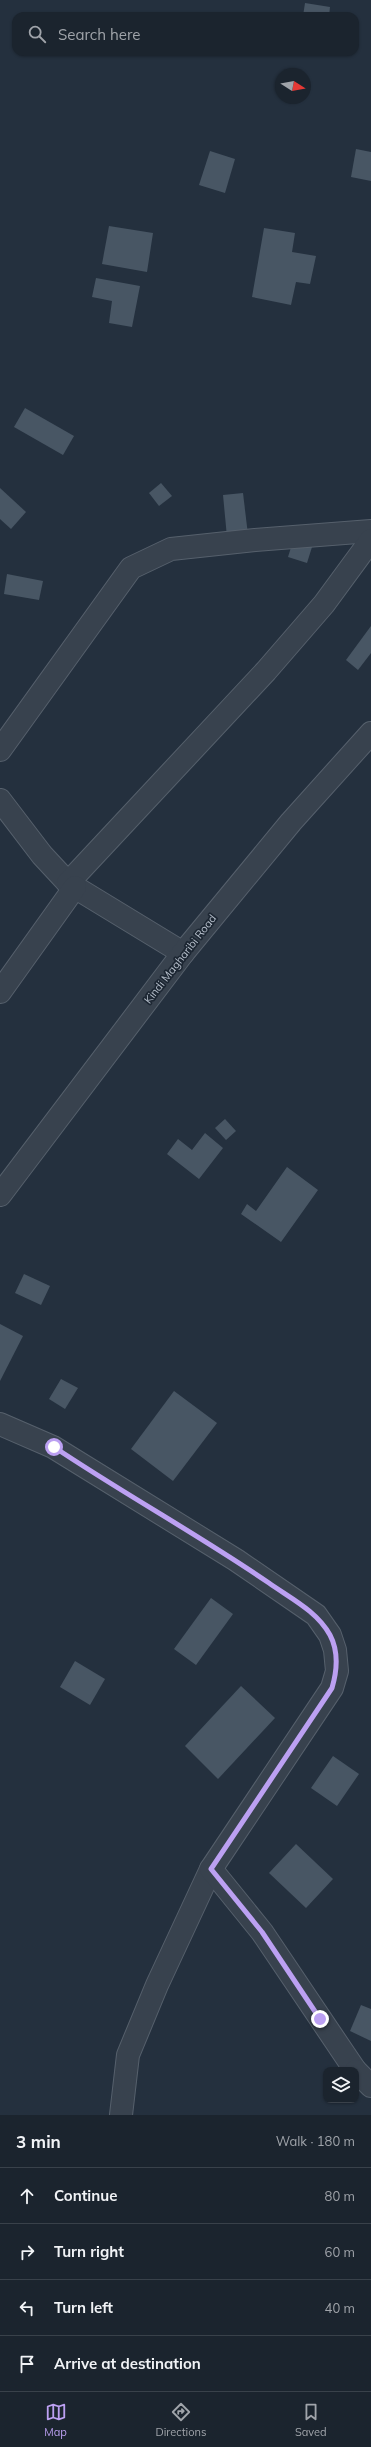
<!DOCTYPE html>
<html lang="en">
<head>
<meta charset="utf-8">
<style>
  :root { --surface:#1b242e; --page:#28303a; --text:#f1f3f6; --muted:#a0a4aa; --line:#39414a; --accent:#bca0f2 }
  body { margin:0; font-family:Mulish,sans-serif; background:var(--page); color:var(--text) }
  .controls { position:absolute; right:12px; bottom:12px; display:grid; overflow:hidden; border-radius:8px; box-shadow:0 1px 3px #0004 }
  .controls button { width:36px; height:36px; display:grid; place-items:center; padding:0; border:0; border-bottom:1px solid var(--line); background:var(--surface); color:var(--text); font:20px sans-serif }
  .compass { position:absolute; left:275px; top:68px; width:36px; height:36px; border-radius:50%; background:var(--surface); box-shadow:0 1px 3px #0004; rotate:101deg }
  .stop { position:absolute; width:12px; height:12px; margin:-9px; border:3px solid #bca0f2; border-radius:50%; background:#fff }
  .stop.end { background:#bca0f2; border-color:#fff; box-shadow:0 1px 4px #0008 }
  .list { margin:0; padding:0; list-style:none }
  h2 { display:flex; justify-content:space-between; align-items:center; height:52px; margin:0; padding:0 16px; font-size:17px }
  h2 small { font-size:13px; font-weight:400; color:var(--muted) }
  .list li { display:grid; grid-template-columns:26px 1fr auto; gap:12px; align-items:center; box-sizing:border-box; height:56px; padding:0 16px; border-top:1px solid var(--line) }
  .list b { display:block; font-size:15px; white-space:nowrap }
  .list em { font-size:13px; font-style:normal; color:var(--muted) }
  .icon { flex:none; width:22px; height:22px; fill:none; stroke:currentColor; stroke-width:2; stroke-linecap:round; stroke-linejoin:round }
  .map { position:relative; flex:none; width:371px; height:2115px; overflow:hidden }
  .search { position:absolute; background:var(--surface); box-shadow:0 1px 3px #0004; left:12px; right:12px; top:12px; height:44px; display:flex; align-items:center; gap:10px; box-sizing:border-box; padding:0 14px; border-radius:12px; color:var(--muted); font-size:15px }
  .sheet { height:276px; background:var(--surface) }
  nav { display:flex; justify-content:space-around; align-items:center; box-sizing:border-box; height:56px; border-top:1px solid var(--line); background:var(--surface); font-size:11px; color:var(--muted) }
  nav a { display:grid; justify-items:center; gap:2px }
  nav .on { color:var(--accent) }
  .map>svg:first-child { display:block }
  .building { fill:#485664 }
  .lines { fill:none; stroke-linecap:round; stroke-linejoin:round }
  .street-casing { stroke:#56606c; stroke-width:24 }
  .street { stroke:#38424e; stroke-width:22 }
  .route { stroke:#bca0f2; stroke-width:5 }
  .labels { text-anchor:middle; stroke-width:3.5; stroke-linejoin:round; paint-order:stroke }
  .street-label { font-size:11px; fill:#b4bdc9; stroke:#1d2733 }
</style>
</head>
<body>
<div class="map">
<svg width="371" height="2115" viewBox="0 0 371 2115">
  <rect width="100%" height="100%" fill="#24303e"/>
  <g class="building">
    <path d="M305,3L330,7L329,16H303Z"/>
    <path d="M356,149L371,152V181L351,177Z"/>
    <path d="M210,151L235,159L225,193L199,185Z"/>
    <path d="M109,226L153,233L147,272L102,264Z"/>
    <path d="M264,228L295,233L292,252L316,256L310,284L296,282L291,305L252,297Z"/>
    <path d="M96,278L140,286L132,327L109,323L112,301L92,297Z"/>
    <path d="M25,408L74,436L63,455L14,427Z"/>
    <path d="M161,483L172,496L159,506L149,493Z"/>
    <path d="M0,488L26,512L11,529L0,519Z"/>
    <path d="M243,493L248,535L227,537L223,495Z"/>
    <path d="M293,541L312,547L307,563L288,557Z"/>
    <path d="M7,574L43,581L39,600L4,594Z"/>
    <path d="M371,626V653L358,670L346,660Z"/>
    <path d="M225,1119L236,1131L226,1140L215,1128Z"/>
    <path d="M205,1133L223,1148L199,1179L167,1154L178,1139L192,1150Z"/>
    <path d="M287,1167L318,1190L281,1242L241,1214L247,1204L256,1211Z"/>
    <path d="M24,1274L50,1286L41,1305L15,1293Z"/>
    <path d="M0,1324L23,1336L0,1381Z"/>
    <path d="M61,1379L78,1388L65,1409L49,1399Z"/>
    <path d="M174,1391L217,1423L173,1481L131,1449Z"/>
    <path d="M211,1598L233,1614L196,1665L174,1649Z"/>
    <path d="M75,1661L105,1679L90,1705L60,1687Z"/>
    <path d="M241,1686L275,1718L218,1779L185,1746Z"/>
    <path d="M333,1756L359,1774L337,1806L311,1788Z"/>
    <path d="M296,1844L333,1879L306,1908L269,1873Z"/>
    <path d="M361,2005L371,2009V2041L350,2031Z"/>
  </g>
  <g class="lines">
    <g class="street-casing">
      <g id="street">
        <path d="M0,750L131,568L171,549L255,540L371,531"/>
        <path d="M0,800L42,855L68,883L183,953"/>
        <path d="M68,883L266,671L324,604L371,540"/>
        <path d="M0,992L75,887"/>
        <path d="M0,1195L183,953L291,822L371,733"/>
        <path d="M0,1424L53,1447L236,1560L316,1615L330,1635L335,1650L337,1671L332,1688L211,1869L157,1985L128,2055L121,2115"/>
        <path d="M211,1869L262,1932L355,2070"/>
        <path d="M356,2071L371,2086"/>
      </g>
    </g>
    <use href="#street" class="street"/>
  </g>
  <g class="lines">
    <path class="route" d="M54,1447C124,1494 199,1535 269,1583C290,1598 317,1611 330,1635C339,1652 337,1671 332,1688L211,1869L262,1932L320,2019"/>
  </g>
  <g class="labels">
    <g class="street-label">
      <text transform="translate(180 959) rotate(-52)" y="4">Kindi Magharibi Road</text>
    </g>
  </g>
</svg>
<div class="controls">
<button><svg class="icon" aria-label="layers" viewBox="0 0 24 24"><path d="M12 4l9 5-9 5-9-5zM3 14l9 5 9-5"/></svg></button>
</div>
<svg class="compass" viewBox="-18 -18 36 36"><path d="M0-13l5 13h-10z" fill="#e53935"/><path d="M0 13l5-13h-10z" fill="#a0a4aa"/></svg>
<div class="stop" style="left:54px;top:1447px"></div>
<div class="stop end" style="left:320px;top:2019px"></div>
<div class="search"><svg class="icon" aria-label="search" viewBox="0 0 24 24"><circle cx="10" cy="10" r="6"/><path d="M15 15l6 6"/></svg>Search here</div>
</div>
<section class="sheet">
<h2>3 min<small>Walk · 180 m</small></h2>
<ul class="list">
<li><svg class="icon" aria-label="ahead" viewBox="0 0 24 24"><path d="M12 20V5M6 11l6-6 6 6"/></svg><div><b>Continue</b></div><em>80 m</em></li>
<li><svg class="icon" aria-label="right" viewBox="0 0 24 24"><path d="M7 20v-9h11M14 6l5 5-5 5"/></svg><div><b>Turn right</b></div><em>60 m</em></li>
<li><svg class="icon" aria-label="left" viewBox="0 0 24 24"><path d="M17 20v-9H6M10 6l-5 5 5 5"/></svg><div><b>Turn left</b></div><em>40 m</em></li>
<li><svg class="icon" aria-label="arrive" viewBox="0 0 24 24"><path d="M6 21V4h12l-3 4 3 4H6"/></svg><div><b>Arrive at destination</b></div></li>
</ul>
</section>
<nav>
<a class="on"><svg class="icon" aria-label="map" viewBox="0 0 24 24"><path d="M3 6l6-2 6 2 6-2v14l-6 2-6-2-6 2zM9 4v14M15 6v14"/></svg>Map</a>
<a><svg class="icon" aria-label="directions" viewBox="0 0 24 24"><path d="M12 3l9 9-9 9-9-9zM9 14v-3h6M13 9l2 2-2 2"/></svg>Directions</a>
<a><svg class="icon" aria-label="saved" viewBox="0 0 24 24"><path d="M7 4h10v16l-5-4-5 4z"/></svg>Saved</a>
</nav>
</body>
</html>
